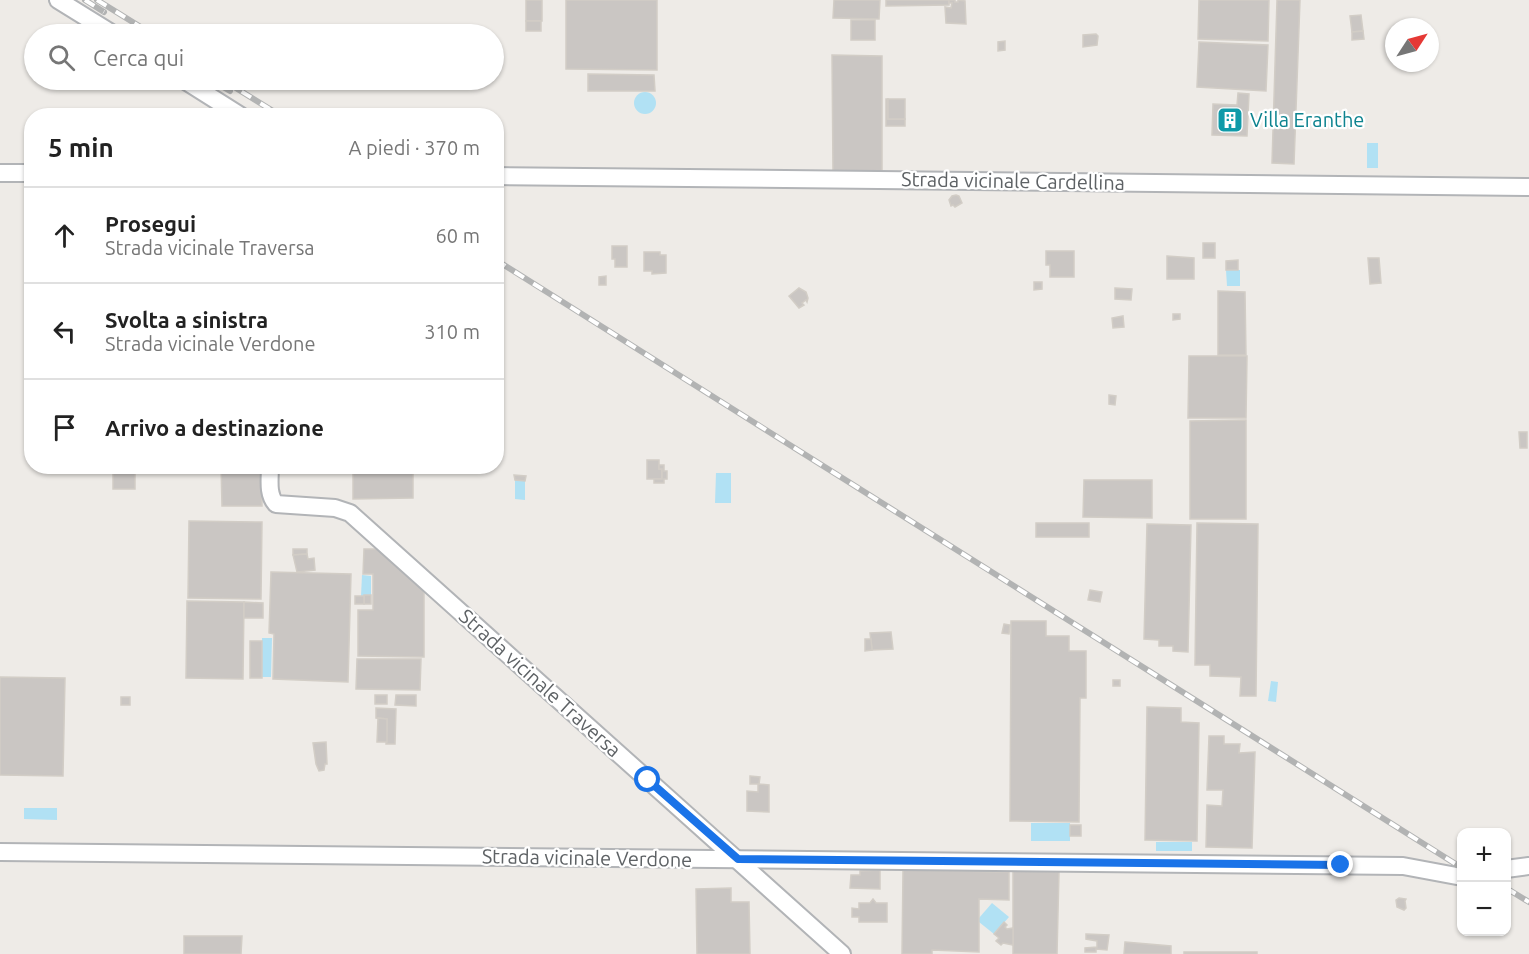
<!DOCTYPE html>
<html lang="it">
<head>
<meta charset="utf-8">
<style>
  :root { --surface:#fff; --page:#f6f6f6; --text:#222; --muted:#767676; --line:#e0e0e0 }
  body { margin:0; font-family:Ubuntu,sans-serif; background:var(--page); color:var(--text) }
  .controls { position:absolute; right:18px; bottom:18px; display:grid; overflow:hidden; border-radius:12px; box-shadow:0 2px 4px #0004 }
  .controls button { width:54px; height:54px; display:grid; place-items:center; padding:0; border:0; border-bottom:2px solid var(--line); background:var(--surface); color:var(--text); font:30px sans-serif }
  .compass { position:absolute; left:1385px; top:18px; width:54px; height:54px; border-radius:50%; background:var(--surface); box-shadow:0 2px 4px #0004; rotate:54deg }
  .stop { position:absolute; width:18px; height:18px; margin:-14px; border:4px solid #1a73e8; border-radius:50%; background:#fff }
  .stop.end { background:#1a73e8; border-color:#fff; box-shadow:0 2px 6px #0008 }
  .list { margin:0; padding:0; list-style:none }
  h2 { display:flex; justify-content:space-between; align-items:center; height:78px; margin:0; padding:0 24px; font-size:26px }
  h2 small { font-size:20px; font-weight:400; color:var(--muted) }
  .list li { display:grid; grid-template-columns:39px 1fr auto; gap:18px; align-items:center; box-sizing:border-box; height:96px; padding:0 24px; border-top:2px solid var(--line) }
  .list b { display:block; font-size:22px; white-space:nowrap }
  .list p { margin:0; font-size:20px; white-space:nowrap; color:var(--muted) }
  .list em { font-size:20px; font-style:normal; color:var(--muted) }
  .icon { flex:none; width:33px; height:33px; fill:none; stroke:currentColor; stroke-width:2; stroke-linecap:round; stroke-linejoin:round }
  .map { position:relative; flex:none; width:1529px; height:954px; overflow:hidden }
  .search { position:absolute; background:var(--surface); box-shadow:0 2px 4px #0004; left:24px; top:24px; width:480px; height:66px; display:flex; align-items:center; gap:15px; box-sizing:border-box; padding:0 21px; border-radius:33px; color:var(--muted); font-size:22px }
  .panel { position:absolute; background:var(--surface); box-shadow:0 2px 4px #0004; left:24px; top:108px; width:480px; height:366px; border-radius:24px }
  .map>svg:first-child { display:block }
  .water { fill:#b1e1f4 }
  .building { fill:#cac6c3; stroke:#d2cdc6; stroke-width:1.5 }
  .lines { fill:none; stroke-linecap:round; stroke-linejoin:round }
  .minor-casing { stroke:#b2b4b7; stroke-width:20 }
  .minor { stroke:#fff; stroke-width:16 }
  .rail-casing { stroke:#b2b3b3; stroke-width:6 }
  .rail { stroke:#fff; stroke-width:4; stroke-dasharray:11; stroke-linecap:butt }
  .route { stroke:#1a73e8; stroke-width:8 }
  .labels { text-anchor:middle; stroke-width:4.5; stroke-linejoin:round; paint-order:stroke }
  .culture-label { font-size:20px; fill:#0d838f; stroke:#fff; text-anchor:start }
  .street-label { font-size:20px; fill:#5e6265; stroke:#fff }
</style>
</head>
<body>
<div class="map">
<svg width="1529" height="954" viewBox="0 0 1529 954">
  <rect width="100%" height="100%" fill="#eeebe7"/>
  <g class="water">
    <circle cx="645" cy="103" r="11"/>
    <rect x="1367" y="143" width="11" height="25"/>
    <path d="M1226,270H1240V286H1227Z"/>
    <path d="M716,473H731V503H715Z"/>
    <path d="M515,480L525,481V500L515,499Z"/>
    <path d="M362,575L371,576V595L361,596Z"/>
    <path d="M262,638H272L271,677H262Z"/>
    <path d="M1271,681L1278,682L1276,702L1268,701Z"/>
    <path d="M24,808H57V820L24,819Z"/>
    <rect x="1031" y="823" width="39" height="18"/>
    <rect x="1156" y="842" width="36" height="9"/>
    <path d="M992,903L1009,917L994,934L979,922V918Z"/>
  </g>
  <g class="building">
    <rect x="526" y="0" width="16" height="21"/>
    <path d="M566,0H657V70L566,69Z"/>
    <path d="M834,0H880L879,19L833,18Z"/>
    <path d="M886,0H949V5L886,6Z"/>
    <path d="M949,0H955V2H958V0L965,1L966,24L946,23L945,7L951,8L952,3H949Z"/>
    <path d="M1199,0H1269L1268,41L1198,39Z"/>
    <path d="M1277,0H1300L1294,164L1272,163Z"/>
    <path d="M1361,15L1363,31L1352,32L1350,16Z"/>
    <rect x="851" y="20" width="24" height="20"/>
    <rect x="526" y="21" width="15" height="10"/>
    <path d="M1363,31L1364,39L1352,40V32Z"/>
    <path d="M1096,34L1098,36L1097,45L1083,47V35Z"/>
    <path d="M1005,41V50L998,51V42Z"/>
    <path d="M1199,42L1268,45L1266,91L1197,87Z"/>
    <path d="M832,55L882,56V171H833Z"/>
    <path d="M588,74L654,75L655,91H588Z"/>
    <path d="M1238,93L1249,94L1247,136L1212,135L1213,104L1237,105Z"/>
    <path d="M886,99H888V119H905V126H886Z"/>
    <rect x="888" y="99" width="17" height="20"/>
    <path d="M956,195L959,196L962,203L955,207L953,205L951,206L949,200L952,196Z"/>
    <rect x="1203" y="243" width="12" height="15"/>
    <path d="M612,246H627V267H615V259H612Z"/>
    <path d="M1046,251H1074V277H1050V265H1046Z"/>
    <path d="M644,252H660V255H666V273L652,274V271H644Z"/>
    <path d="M1167,256L1194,258V279H1167Z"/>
    <path d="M1368,258H1379L1381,283L1370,284Z"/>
    <path d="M1238,260V270H1226V261Z"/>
    <path d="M606,276V285H599V277Z"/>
    <path d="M1034,282H1042V289L1034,290Z"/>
    <path d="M799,288L806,292L808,298L807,302L806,300L802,303L804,305L799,308L789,296Z"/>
    <path d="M1115,288L1132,289L1131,300L1115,299Z"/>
    <path d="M1218,291L1245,292L1246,355H1218Z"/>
    <path d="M1173,314H1180V319L1173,320Z"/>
    <path d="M1123,316L1124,327L1113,328L1112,318Z"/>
    <path d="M1189,356H1247L1246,418H1188Z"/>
    <path d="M1109,395L1116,396L1115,405L1109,404Z"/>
    <path d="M1246,420V519H1190V421Z"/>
    <path d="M1519,432H1527V448H1520Z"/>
    <path d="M647,460H659V469H662V479H647Z"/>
    <path d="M659,465H664V471H667V479H664V483H654V479H662V469H659Z"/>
    <path d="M221,466H262V506H222Z"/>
    <path d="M353,466H413V498L353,499Z"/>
    <rect x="113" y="469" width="22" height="20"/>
    <path d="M514,475L526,476L525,481L515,480Z"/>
    <path d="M1084,480H1152V518L1083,517Z"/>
    <path d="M189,521L262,522L261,599L188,598Z"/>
    <rect x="1036" y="523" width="53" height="14"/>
    <path d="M1197,523L1258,524L1256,696H1240L1241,677L1210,676V665H1195Z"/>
    <path d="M1147,524L1191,525L1188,652L1173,651V646H1159V640L1144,639Z"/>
    <path d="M293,549H307V554L293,555Z"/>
    <path d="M364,549H377L424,591V657L358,656V610H373V574H363Z"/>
    <path d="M307,554L308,559L314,558L315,570L297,572L293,555Z"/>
    <path d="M271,572L351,574L348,682L273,679L274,634L269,633Z"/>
    <path d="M1090,590L1102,592L1100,602L1088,600Z"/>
    <rect x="364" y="595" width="7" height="9"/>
    <rect x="355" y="596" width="9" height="8"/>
    <path d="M187,601L244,602L243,679L186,678Z"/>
    <path d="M244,602L263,603V618H244Z"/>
    <path d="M1011,621H1046V636H1069V651H1086V698H1080L1079,822L1010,821Z"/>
    <path d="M1004,624L1010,625L1009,634L1002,633Z"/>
    <path d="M891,632L893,649L872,650L870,633Z"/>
    <path d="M865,639H871L872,650L865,651Z"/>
    <rect x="250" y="641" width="12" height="37"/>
    <path d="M357,659H421L420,690L356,689Z"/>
    <path d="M0,677L65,678L63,776L0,775Z"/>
    <rect x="1113" y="680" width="7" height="6"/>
    <rect x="375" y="695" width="12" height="9"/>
    <path d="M396,695H416V706L395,705Z"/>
    <rect x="121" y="697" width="9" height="8"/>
    <path d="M1147,707L1181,708V722L1199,723L1197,841L1145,840Z"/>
    <path d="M376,708L396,709L395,744H386L387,719L376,718Z"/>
    <path d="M378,718L387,719V742H377Z"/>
    <path d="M1209,736H1224V744H1240L1239,753L1255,752L1252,848L1206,847L1207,805L1222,806L1223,790H1207Z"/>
    <path d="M326,742L327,764H325L324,770L319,771L316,764L313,743Z"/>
    <path d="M750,776L760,777L759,784H750Z"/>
    <path d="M758,784L769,785V812L747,811V791L758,792Z"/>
    <rect x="1070" y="825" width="11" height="11"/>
    <path d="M880,870V889L850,888L851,875H860V871Z"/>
    <path d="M903,870L1009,872V900L979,899V952L932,950V954H902Z"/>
    <path d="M1013,870L1059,872L1057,954H1013Z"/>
    <path d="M731,888V902H749L750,954H697L696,889Z"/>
    <path d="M1399,898L1406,899L1405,901L1406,908L1404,910L1397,907L1396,900Z"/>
    <path d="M873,899L876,903H887V922H859V917H852V908L859,909V903H870Z"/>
    <path d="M1004,922L1007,925L1005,927L1007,929L1013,928V945L1003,943L1001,945L996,941L999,938L994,934Z"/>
    <path d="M1086,934L1109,935L1107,950L1096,949V952H1085V948L1097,947V941L1086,939Z"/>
    <path d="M184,936H242L241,954H184Z"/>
    <path d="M1125,942L1171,946V954H1124Z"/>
    <rect x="1184" y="952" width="73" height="2"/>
  </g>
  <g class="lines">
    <g class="minor-casing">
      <g id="minor">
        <path d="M58,0L113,34"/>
        <path d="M184,80L241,116"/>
        <path d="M0,173H32"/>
        <path d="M496,176L1529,187"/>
        <path d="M270,466C270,479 267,494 276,504L335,508L350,513L842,954"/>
        <path d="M0,852L1403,866L1462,877"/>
        <path d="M1506,869L1529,866"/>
      </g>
    </g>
    <use href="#minor" class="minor"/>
    <g class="rail-casing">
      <g id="rail">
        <path d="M85,0L104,12"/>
        <path d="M97,0L152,34"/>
        <path d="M211,80L230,91"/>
        <path d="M223,80L281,116"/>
        <path d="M496,260L1462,868"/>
        <path d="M1506,888L1529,902"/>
      </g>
    </g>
    <use href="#rail" class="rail"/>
  </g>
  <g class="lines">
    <path class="route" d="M648,780L738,859L1341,865"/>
  </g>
  <defs>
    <g id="building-square" transform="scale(1.35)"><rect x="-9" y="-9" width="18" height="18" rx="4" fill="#0f9aa8" stroke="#fff"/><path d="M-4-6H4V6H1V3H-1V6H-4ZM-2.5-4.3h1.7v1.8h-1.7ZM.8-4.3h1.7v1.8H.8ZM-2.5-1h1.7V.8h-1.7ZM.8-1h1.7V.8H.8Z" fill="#fff"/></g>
  </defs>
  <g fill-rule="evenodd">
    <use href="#building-square" x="1230" y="120"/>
  </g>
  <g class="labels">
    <g class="culture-label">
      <text x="1250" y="127">Villa Eranthe</text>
    </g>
    <g class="street-label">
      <text transform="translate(1013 181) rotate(1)" y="7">Strada vicinale Cardellina</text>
      <text transform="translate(540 683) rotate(42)" y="7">Strada vicinale Traversa</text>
      <text transform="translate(587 858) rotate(1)" y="7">Strada vicinale Verdone</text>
    </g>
  </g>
</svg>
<div class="controls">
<button>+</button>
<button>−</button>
</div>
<svg class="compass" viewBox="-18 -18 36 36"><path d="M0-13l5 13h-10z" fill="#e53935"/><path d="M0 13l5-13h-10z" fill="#767676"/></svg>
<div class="stop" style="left:648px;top:780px"></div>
<div class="stop end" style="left:1341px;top:865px"></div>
<div class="search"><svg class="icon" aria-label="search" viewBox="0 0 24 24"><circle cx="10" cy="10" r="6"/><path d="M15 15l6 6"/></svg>Cerca qui</div>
<section class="panel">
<h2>5 min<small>A piedi · 370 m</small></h2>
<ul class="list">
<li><svg class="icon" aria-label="ahead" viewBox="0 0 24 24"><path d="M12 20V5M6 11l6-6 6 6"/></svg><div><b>Prosegui</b><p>Strada vicinale Traversa</p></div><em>60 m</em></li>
<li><svg class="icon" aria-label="left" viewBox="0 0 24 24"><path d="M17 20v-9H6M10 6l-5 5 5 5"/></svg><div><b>Svolta a sinistra</b><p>Strada vicinale Verdone</p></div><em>310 m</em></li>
<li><svg class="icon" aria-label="arrive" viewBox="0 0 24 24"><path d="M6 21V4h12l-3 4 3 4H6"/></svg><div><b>Arrivo a destinazione</b></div></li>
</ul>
</section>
</div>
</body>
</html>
